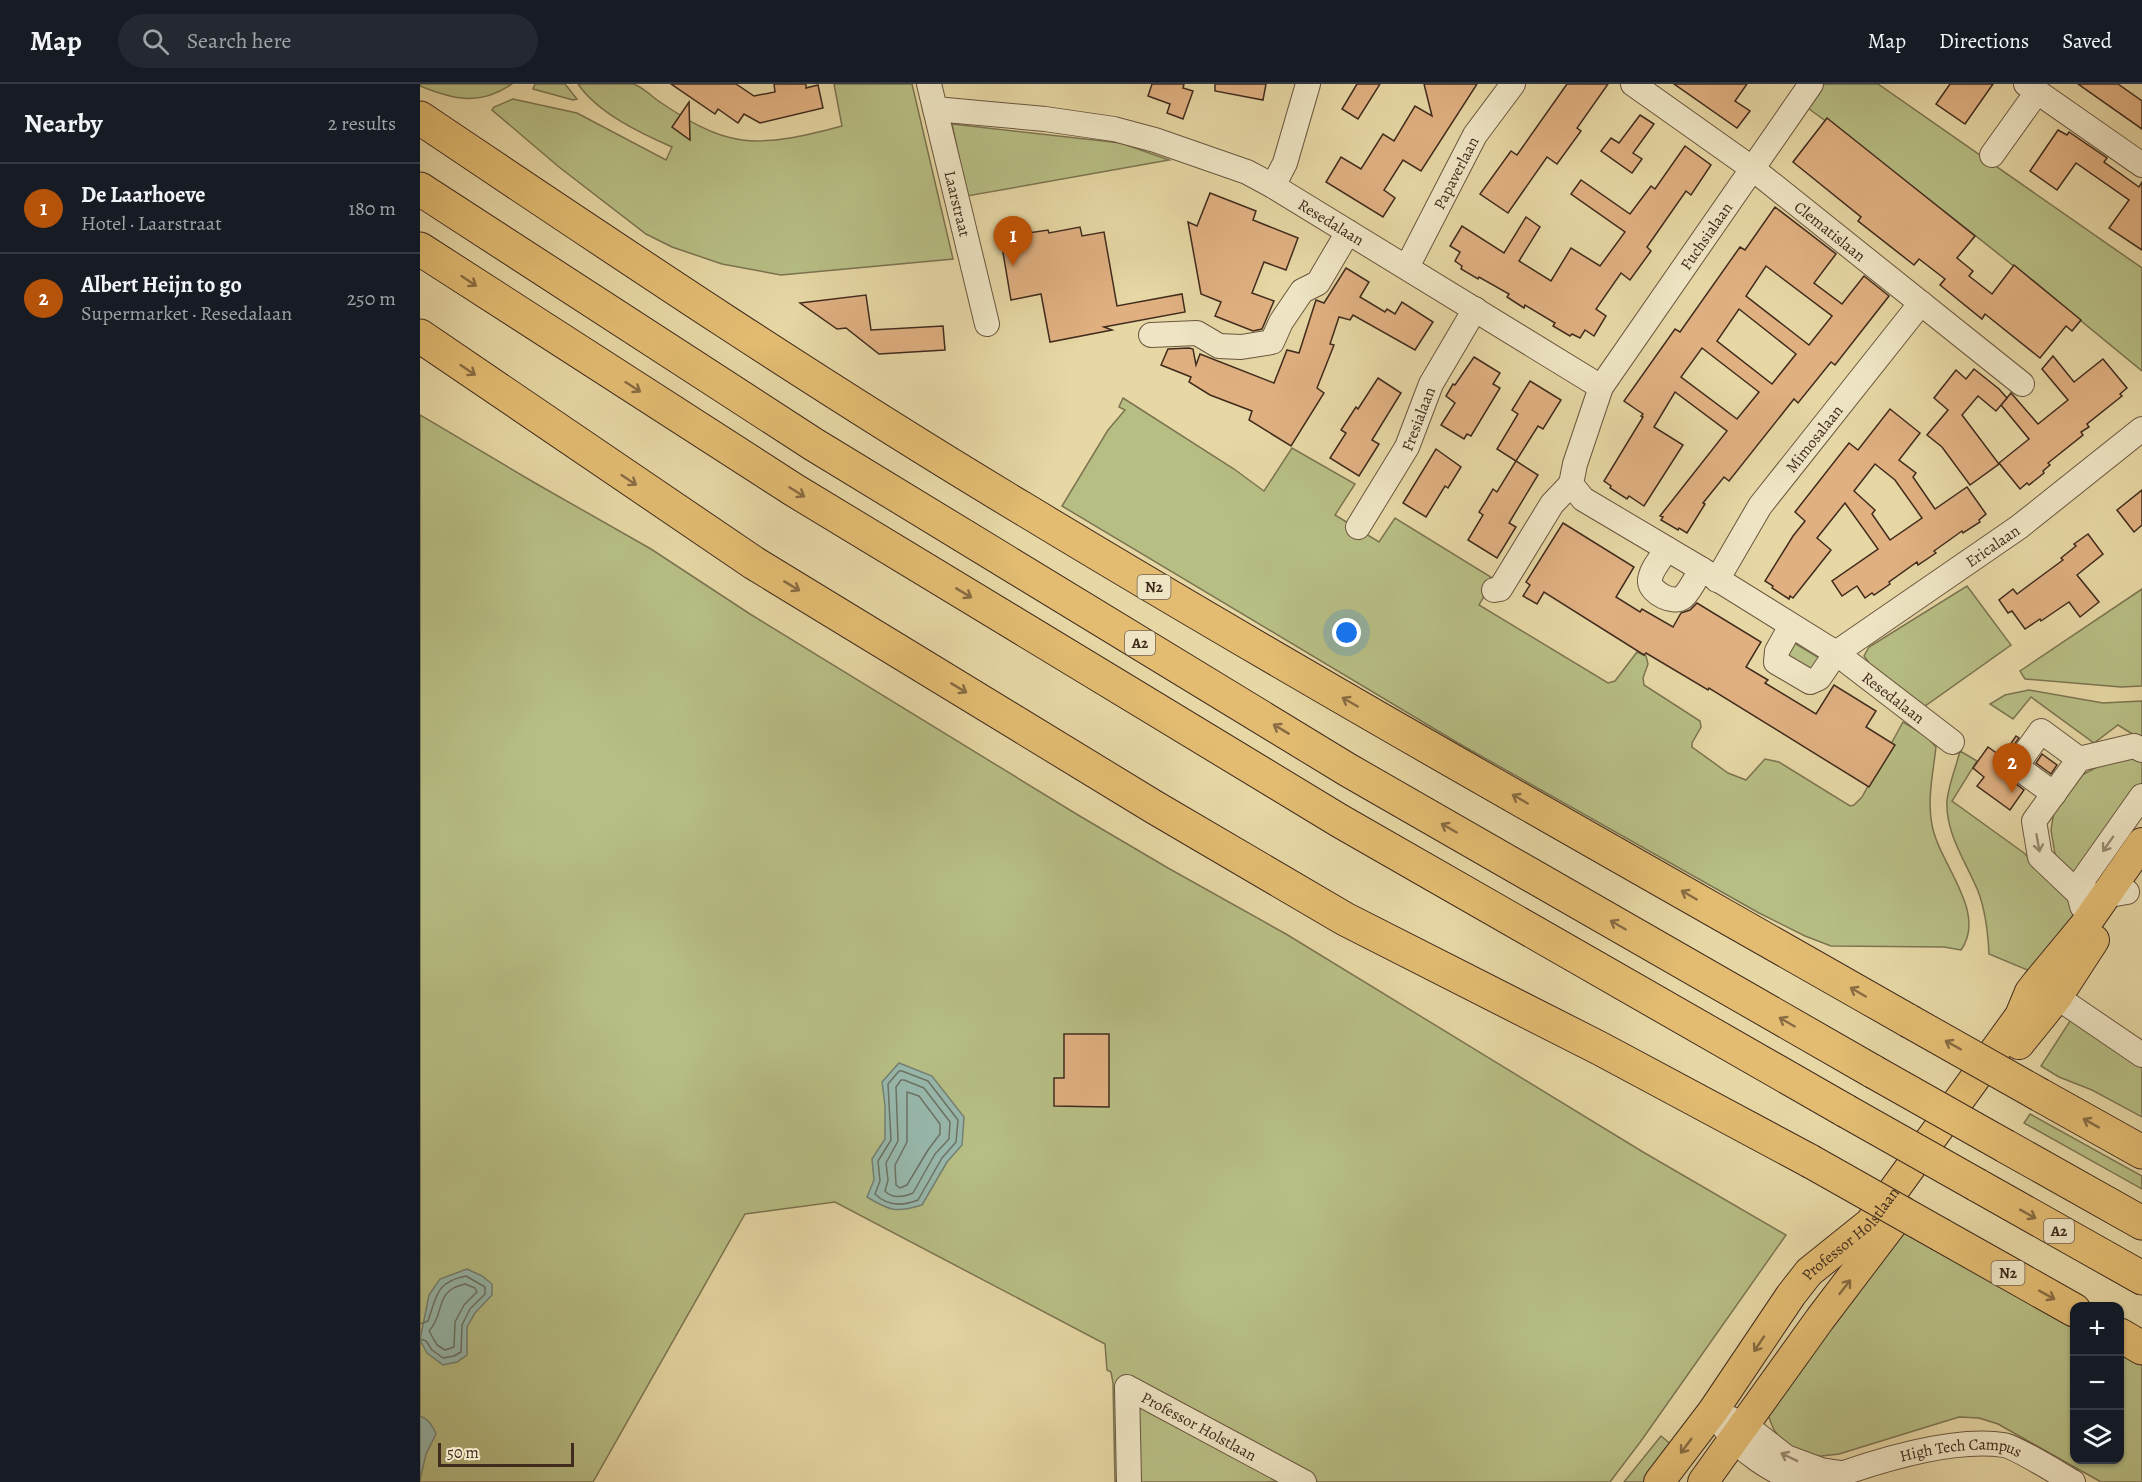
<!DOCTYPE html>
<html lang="en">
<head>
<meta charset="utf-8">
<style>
  :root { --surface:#171b24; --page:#242831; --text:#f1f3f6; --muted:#9ea1a6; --line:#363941; --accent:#b45309 }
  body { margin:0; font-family:Alegreya,serif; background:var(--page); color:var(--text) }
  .controls { position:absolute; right:18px; bottom:18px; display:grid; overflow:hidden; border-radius:12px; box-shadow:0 2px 4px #0004 }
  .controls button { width:54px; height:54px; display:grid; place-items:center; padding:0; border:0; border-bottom:2px solid var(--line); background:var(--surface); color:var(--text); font:30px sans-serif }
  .scale { position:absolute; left:18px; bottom:15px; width:136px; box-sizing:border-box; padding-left:6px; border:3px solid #402b1d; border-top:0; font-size:16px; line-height:21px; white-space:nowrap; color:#402b1d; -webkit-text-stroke:4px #efe5c4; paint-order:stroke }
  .you { position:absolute; left:927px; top:549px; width:21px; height:21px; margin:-15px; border:4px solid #fff; border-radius:50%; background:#1a73e8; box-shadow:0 0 0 9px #1a73e833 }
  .badge { display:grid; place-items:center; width:39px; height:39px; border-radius:50%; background:var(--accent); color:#fff; font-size:20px; font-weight:700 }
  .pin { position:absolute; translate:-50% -50px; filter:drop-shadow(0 2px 3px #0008) }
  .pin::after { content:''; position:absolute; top:32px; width:21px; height:18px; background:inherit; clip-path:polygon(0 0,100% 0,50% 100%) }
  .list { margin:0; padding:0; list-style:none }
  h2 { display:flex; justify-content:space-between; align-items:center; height:78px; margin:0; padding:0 24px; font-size:26px }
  h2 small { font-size:20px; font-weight:400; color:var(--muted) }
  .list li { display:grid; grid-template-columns:39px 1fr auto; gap:18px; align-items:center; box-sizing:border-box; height:90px; padding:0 24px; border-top:2px solid var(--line) }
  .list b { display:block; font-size:22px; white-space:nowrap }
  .list p { margin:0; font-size:20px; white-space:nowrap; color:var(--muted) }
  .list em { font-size:20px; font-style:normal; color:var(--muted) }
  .icon { flex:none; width:33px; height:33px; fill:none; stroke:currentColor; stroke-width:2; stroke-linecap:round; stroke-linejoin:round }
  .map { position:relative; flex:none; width:1722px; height:1398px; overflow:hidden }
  header { display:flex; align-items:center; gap:36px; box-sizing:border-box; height:84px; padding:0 30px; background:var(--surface); border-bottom:2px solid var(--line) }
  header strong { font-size:28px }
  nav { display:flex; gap:33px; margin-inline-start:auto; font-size:21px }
  .search { width:420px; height:54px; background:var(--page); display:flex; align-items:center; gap:15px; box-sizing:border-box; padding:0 21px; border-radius:33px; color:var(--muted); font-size:22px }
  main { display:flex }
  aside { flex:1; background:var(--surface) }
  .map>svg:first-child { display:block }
  .green { fill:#b7be84; stroke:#7c7450; stroke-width:1.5 }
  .water { fill:#97b8ac; stroke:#748073; stroke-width:1.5 }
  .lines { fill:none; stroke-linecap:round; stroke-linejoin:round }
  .shore { stroke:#6c7264; stroke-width:1.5 }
  .building { fill:#e0b081; stroke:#402b1d; stroke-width:1.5; fill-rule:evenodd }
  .minor-casing { stroke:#6a563f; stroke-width:26 }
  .major-casing { stroke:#402b1d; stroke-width:32 }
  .highway-casing { stroke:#402b1d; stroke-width:35 }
  .minor { stroke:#efe5c4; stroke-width:24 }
  .major { stroke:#e3bc72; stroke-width:30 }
  .highway { stroke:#e3bc72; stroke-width:33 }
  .highway-bridge-casing { stroke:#402b1d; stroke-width:35; stroke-linecap:butt }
  .highway-bridge { stroke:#e3bc72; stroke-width:33 }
  .oneway { stroke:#896c43 }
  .oneway2 { stroke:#988870 }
  .labels { text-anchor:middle; stroke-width:5; stroke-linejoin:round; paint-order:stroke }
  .shield { fill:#efe5c4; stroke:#74634f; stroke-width:1.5 }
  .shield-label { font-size:15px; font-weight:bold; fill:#402b1d }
  .street-label { font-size:16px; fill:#402b1d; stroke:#efe5c4 }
</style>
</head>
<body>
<header>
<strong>Map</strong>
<div class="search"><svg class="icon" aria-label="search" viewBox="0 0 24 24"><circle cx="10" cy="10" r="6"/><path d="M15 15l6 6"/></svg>Search here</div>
<nav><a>Map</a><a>Directions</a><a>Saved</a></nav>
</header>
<main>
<aside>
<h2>Nearby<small>2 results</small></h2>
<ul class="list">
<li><span class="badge">1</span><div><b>De Laarhoeve</b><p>Hotel · Laarstraat</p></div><em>180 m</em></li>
<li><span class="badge">2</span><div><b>Albert Heijn to go</b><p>Supermarket · Resedalaan</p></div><em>250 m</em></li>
</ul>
</aside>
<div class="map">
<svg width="1722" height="1398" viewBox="0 0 1722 1398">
  <rect width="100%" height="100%" fill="#e6d7a4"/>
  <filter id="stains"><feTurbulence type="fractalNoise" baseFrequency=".00333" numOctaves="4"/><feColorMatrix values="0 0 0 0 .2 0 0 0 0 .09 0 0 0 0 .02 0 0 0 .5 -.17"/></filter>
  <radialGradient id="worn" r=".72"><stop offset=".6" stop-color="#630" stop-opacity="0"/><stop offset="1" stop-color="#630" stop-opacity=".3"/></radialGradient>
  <g class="green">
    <path d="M0,0H92C60,22 34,16 0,2Z"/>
    <path d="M115,0H145L157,15L153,16L113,5Z"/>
    <path d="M158,0C170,0 203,0 213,0C222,2 232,13 240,18C265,35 292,52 322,56C355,60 391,50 422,42L414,0H492L533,175L361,191L302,180L252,163L226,150L139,83L72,26L74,23L93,15L157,29L246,76L252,63C220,49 178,29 158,0Z"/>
    <path d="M1400,0H1458L1722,184V287C1612,196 1501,106 1385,22Z"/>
    <path d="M532,40L701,59L749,76L547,112Z"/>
    <path d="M703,314L814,385L844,407L872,364L935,400L915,431L959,458L975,434L1074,495L1059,521L1188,599L1195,597L1217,568L1226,572L1228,580L1223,594L1224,601L1280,637L1281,643L1272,659V663L1308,689L1326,696L1345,675L1359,678L1430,722L1434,721L1442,713L1483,638L1506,652L1516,663C1513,689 1507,716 1512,741C1519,780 1568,828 1541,866L1524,863L1411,862L1385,852L1339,829L1038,659L642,422L688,346L705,326L699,323Z"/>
    <path d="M0,331L115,399L231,465L330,530L658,731L748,784L866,850L1223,1068L1366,1151L1221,1357L1190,1398H897L891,1395L846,1398H695L693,1299L691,1288L687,1286L685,1260L415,1118L325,1130L173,1398H0Z"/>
    <path d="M1547,502L1591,561L1505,622L1449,579L1444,572L1449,563Z"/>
    <path d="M1722,505V602L1701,603L1605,595L1600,587L1603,585Z"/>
    <path d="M1371,557L1401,575L1393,589L1363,570Z"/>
    <path d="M1609,606L1683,619L1722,617V656L1698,641L1674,659L1611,613L1593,635L1570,620L1585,611Z"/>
    <path d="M1540,667L1557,677L1532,717L1604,769L1653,821L1658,830L1617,890L1569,870C1568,848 1566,828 1558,807C1546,778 1525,749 1527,716C1529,700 1536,683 1540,667Z"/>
    <path d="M1714,673L1722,674V703L1656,796L1640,781L1635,770L1631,746L1634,727L1658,693L1679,682Z"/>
    <path d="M1654,931L1722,979V1033L1672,1006L1639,993L1621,982Z"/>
    <path d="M1610,1030L1722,1092V1105L1604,1039Z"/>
    <path d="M1475,1142L1654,1242V1376H1700V1267L1722,1279V1398H1681L1578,1340L1559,1334L1539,1333L1419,1370L1393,1373L1365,1361L1354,1346L1348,1331Z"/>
    <path d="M1241,1352L1253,1362L1226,1398H1204Z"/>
  </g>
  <g class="water">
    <path d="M479,979L512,992L544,1033L542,1061L527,1078L502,1121C476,1129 470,1127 447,1113L454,1096L452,1075L465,1055V1021L462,998Z"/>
    <path d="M47,1185L62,1192L72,1200V1211L55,1229L47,1243V1271L37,1278L23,1281L7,1269L0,1256L9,1211L20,1195Z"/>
    <path d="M0,1332C9,1335 13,1342 16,1350L6,1370L0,1396Z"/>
  </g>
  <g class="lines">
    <g class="shore">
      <path d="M479,987H482L508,997L538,1036L536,1058L522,1074L498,1116C483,1122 467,1122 455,1110L460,1097L458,1077L471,1056L468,1000Z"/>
      <path d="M481,996H484L504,1004L530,1038L529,1055L515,1070L493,1109C484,1113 472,1115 465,1107L468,1096L466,1079L478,1057L476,1003Z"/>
      <path d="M487,1008L499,1012L520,1040V1050L508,1066L487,1101L480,1104L476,1101L475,1081L487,1058Z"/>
      <path d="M45,1200L55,1204L57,1208L44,1221L35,1238L34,1263L25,1266L17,1261L9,1247C26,1229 13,1207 45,1200Z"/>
      <path d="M0,1240L8,1237C17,1211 16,1198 46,1192L65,1203V1210L50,1225L42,1241L41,1268L34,1272L23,1274L12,1266L6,1257L0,1255"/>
    </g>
  </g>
  <g class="building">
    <path d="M251,0H316L334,12L355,8L354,0H386V4L398,1L403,24L340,39L324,30L318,39L298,25L295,30Z"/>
    <path d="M732,0H764L763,4L773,7L763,35L747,29L750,20L728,12Z"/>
    <path d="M795,0H846L843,16L795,7Z"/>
    <path d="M937,0H960L938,35L922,25Z"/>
    <path d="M1004,0H1057L1001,87L983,76L964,106L975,114L963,133L906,98L921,73L941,85L963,50L974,57L995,22L1012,32Z"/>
    <path d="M1147,0H1188L1157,44L1161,47L1137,80L1127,73L1088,129L1060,110L1091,67L1097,71Z"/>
    <path d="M1254,0H1327L1315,17L1330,27L1317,44Z"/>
    <path d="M1530,0H1573L1545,40L1516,20Z"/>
    <path d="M1658,0H1698L1722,17V45Z"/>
    <path d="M269,18L270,56L252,43Z"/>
    <path d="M1220,31L1234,40L1213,69L1222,75L1212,89L1181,67L1191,54L1199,59Z"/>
    <path d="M1407,34L1555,152L1537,174L1553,187L1549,192L1572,210L1594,181L1661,236L1652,247L1646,242L1620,274L1565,230L1562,235L1520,201L1525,195L1499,175L1494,181L1438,137L1441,133L1373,78Z"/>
    <path d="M1638,46L1647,51L1649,48L1687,74L1684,78L1719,103L1722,98V166L1689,144L1709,116L1656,79L1637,106L1610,87Z"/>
    <path d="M1265,62L1291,81L1271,111L1266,107L1227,163L1231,167L1210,196L1201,189L1176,225L1186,232L1174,252L1165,246L1160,254L1152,250L1150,252L1133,242L1135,239L1105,221L1104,224L1087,213L1089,210L1059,193L1058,195L1041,185L1042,182L1035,177L1040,168L1030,162L1042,142L1084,169L1106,133L1120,143L1099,177L1131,197L1151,164L1180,182L1205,148L1151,110L1161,96L1210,130L1231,102L1235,105Z"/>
    <path d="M790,109L836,127L833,136L878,154L866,186L844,178L832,209L854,217L842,245L833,247L795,232L801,218L781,210L768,138L777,142Z"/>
    <path d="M1355,123L1416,170L1394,199L1422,220L1444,192L1469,212L1415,281L1411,278L1378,319L1374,315L1309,397L1304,393L1283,419L1285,420L1267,449L1259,444L1258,446L1241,436L1243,433L1240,432L1307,347L1255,308L1234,343L1263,361L1224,422L1209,412L1207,415L1190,404L1191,402L1184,397L1223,333L1221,332L1223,330L1204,317L1255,245L1260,248L1320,163L1325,166ZM1346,182L1412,232L1389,261L1326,212ZM1319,225L1376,270L1352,300L1297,257ZM1282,264L1339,308L1317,335L1261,293Z"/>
    <path d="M601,141L602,150L628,146L629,149L660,143L662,152L684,148L697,222L762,210L765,228L684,243L692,246L630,258L621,210L591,216L579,145Z"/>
    <path d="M926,184L949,198L940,213L965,228L967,225L975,230L982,218L1013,238L995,266L933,231L930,236L919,233L910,260L914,261L897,304L904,309L871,362L829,336L832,327L790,311L769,298L771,293L741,281L748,265L769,264L773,265L776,281L780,270L854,299L867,266L879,269L896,216L904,219Z"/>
    <path d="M446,211L451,246L523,242L525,266L459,270L426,244L417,245L380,219Z"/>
    <path d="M1633,272L1654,298L1683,275L1707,304L1700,310L1702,312L1667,340L1669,343L1661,348L1663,351L1628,379L1630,381L1623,387L1624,389L1609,401L1607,399L1600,405L1579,379L1609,355L1581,321L1591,309L1618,340L1648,316L1622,285Z"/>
    <path d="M1054,273L1080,289L1073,300L1080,304L1051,352L1047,350L1044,355L1021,341L1035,319L1026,312L1033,300L1035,301Z"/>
    <path d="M1554,285L1579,305L1587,314L1576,327L1558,312L1542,331L1579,380L1550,401L1522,363L1507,351L1528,326L1514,314L1536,286L1546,295Z"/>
    <path d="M958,294L981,309L952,356L959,360L939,392L910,374L926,349L921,346L936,323L938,325Z"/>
    <path d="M1110,297L1141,316L1123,345L1118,342L1096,377L1118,391L1089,439L1096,443L1077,474L1048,456L1063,431L1059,428L1066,417L1073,405L1077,408L1096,377L1077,365L1098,330L1092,326Z"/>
    <path d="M1470,325L1500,349L1479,376L1496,389L1493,393L1515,425L1547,403L1566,430L1559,436L1560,438L1543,449L1542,447L1514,467L1516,469L1498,481L1497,478L1469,498L1470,500L1454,511L1452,509L1445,514L1437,502L1422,512L1412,497L1458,465L1425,419L1397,454L1411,466L1373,514L1370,512L1369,515L1352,504L1353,502L1345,497L1373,452L1385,437L1375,428L1429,359L1438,366ZM1455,380L1475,396L1502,434L1470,456L1452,430L1455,426L1434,407Z"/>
    <path d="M1016,365L1041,383L1028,404L1025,402L1006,433L983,419Z"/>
    <path d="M1722,406V441L1714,448L1697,426Z"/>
    <path d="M1143,439L1214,483L1196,513L1220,528L1222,525L1253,543L1261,529L1270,526L1277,519L1341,558L1326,583L1348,596L1345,599L1396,630L1414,601L1456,627L1446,643L1475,661L1449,703L1289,604L1288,606L1226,569L1224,571L1124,508L1117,520L1103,512L1110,501L1106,498Z"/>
    <path d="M1668,450L1683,470L1657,491L1679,518L1660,533L1649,518L1621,537L1620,535L1605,545L1592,527L1588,529L1579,516L1593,505L1597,510L1643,476L1641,474L1656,462L1654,460Z"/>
    <path d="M1596,652L1599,654L1584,674L1582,681L1583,687L1587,693L1604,706L1590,726L1557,702L1564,693L1553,684L1568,663L1582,673Z"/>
    <path d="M1622,670L1637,681L1631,690L1616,679Z"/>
    <path d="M644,950H689V1023L634,1022V994H644Z"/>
  </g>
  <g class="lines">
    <g class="minor-casing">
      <g id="minor">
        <path id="s1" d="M509,0L567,240"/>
        <path id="s2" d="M1213,0L1333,85L1602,300"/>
        <path d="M1606,0L1722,81"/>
        <path id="s3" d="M515,25L625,35L694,45L735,56L827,88L853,102L1181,303L1155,380L1151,400L1163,415L1281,485L1416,569L1532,658"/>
        <path d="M1572,71L1617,8"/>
        <path d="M853,102L865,79L888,0"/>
        <path id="s4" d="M987,183L1055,51L1093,0"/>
        <path d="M731,251L777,249L799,262L821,263L852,258L861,238L882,207L898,199L928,148"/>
        <path id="s5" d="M1181,303L1391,0"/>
        <path id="s6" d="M938,443L987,363L1011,300L1055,225"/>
        <path d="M1247,465C1242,473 1229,488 1230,498C1231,509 1254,521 1263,513C1270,507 1276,494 1281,485"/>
        <path id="s7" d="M1297,496L1340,422L1501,219"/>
        <path d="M1074,506L1080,505L1132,420L1151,400"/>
        <path id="s8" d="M1371,542L1357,567L1356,578L1390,598L1399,594L1416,569L1599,443L1722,345"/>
        <path d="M1634,710L1596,682L1621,647L1659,675"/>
        <path d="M1707,808L1684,812L1659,810L1620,773L1614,737L1659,675L1714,662L1722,666"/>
        <path d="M1662,822L1659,810L1662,797L1722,712"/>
        <path d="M1622,903L1722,971"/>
        <path d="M1293,1327L1325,1341L1366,1373L1401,1386L1421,1389"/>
        <path d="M1303,1342C1320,1367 1351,1387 1380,1398"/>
        <path id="s9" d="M709,1398L707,1303L884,1398"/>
        <path id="s10" d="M1399,1398C1450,1379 1529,1353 1584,1361C1596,1363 1639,1390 1653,1398"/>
      </g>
    </g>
    <g class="major-casing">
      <g id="major">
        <path d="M1599,960L1637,913L1674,856"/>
        <path id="s11" d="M1239,1398L1293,1327L1371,1211L1389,1188L1450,1139L1600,932L1610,908L1617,899L1665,841L1722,759"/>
        <path d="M1283,1398L1400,1235L1482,1127"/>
      </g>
    </g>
    <g class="highway-casing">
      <g id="highway">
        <path d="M0,34C198,167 397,301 602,424C894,601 1193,768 1489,937"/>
        <path d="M0,105L393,360L928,686L1454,988"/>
        <path d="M0,165L374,406L920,737L1426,1027"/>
        <path d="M0,252L334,479L734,723L925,835L1181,965L1390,1077"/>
        <path d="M1620,1011L1722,1068"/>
        <path d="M1585,1062L1722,1139"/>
        <path d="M1557,1101L1722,1194"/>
        <path d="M1521,1151L1654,1226"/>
        <path d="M1700,1251L1722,1264"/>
      </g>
    </g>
    <use href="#minor" class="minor"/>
    <use href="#major" class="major"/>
    <use href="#highway" class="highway"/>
    <g class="highway-bridge-casing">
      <g id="highway-bridge">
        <path d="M1489,937L1620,1011"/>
        <path d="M1454,988L1585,1062"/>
        <path d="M1426,1027L1557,1101"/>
        <path d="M1390,1077L1521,1151"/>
      </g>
    </g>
    <use href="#highway-bridge" class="highway-bridge"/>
  </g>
  <defs><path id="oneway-shaft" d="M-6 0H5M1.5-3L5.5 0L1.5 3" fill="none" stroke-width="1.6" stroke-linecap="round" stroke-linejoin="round" transform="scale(1.5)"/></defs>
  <g class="oneway">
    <use href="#oneway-shaft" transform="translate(49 197) rotate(34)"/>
    <use href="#oneway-shaft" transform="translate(48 286) rotate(34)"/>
    <use href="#oneway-shaft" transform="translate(213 303) rotate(33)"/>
    <use href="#oneway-shaft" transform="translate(209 396) rotate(34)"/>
    <use href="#oneway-shaft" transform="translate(377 408) rotate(32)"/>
    <use href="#oneway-shaft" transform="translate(372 502) rotate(31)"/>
    <use href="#oneway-shaft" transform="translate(544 509) rotate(31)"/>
    <use href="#oneway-shaft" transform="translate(539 604) rotate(31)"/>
    <use href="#oneway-shaft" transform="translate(930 618) rotate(-150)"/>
    <use href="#oneway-shaft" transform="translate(861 645) rotate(-149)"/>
    <use href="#oneway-shaft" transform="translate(1100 715) rotate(-150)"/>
    <use href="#oneway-shaft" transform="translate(1029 744) rotate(-150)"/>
    <use href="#oneway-shaft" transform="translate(1269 811) rotate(-150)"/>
    <use href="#oneway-shaft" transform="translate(1198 841) rotate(-150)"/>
    <use href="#oneway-shaft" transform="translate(1438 908) rotate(-150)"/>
    <use href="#oneway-shaft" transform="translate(1367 938) rotate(-150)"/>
    <use href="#oneway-shaft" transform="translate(1533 961) rotate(-151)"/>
    <use href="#oneway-shaft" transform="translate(1671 1039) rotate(-151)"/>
    <use href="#oneway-shaft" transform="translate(1608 1130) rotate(29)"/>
    <use href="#oneway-shaft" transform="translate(1425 1203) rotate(-52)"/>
    <use href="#oneway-shaft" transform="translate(1627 1211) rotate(29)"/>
    <use href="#oneway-shaft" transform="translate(1339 1260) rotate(124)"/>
    <use href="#oneway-shaft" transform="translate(1266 1362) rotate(127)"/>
  </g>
  <g class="oneway2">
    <use href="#oneway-shaft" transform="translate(1618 759) rotate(80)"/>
    <use href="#oneway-shaft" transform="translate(1688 760) rotate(125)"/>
    <use href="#oneway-shaft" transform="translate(1369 1373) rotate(-154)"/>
  </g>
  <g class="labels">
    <g class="shield">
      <rect x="717.5" y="491" width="33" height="24" rx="4.5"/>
      <rect x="705" y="547" width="30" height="24" rx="4.5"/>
      <rect x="1624" y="1135" width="30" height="24" rx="4.5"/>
      <rect x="1571.5" y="1177" width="33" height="24" rx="4.5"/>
    </g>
    <g class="shield-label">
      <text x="734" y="508">N2</text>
      <text x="720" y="564">A2</text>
      <text x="1639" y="1152">A2</text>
      <text x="1588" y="1194">N2</text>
    </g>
    <g class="street-label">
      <text dy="6" stroke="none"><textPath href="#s4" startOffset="106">Papaverlaan</textPath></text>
      <text dy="6" stroke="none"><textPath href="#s1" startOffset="123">Laarstraat</textPath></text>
      <text dy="6" stroke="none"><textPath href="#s3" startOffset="418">Resedalaan</textPath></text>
      <text dy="6" stroke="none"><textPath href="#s2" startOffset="246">Clematislaan</textPath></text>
      <text dy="6" stroke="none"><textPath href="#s5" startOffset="184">Fuchsialaan</textPath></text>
      <text dy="6" stroke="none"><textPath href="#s6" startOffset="124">Fresialaan</textPath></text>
      <text dy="6" stroke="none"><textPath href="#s7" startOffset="172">Mimosalaan</textPath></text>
      <text dy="6" stroke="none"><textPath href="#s8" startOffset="309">Ericalaan</textPath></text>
      <text dy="6" stroke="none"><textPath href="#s3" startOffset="1224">Resedalaan</textPath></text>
      <text dy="6" stroke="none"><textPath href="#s11" startOffset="315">Professor Holstlaan</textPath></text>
      <text dy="6" stroke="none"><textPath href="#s9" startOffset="177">Professor Holstlaan</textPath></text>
      <text dy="6" stroke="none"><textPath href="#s10" startOffset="147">High Tech Campus</textPath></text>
    </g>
  </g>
  <rect width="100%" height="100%" filter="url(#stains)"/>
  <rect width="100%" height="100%" fill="url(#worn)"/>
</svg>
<div class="controls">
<button>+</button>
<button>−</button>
<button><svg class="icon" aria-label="layers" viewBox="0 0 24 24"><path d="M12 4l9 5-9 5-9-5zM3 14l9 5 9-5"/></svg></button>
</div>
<div class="scale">50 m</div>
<div class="you"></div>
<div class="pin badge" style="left:593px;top:182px">1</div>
<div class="pin badge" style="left:1592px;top:709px">2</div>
</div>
</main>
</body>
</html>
